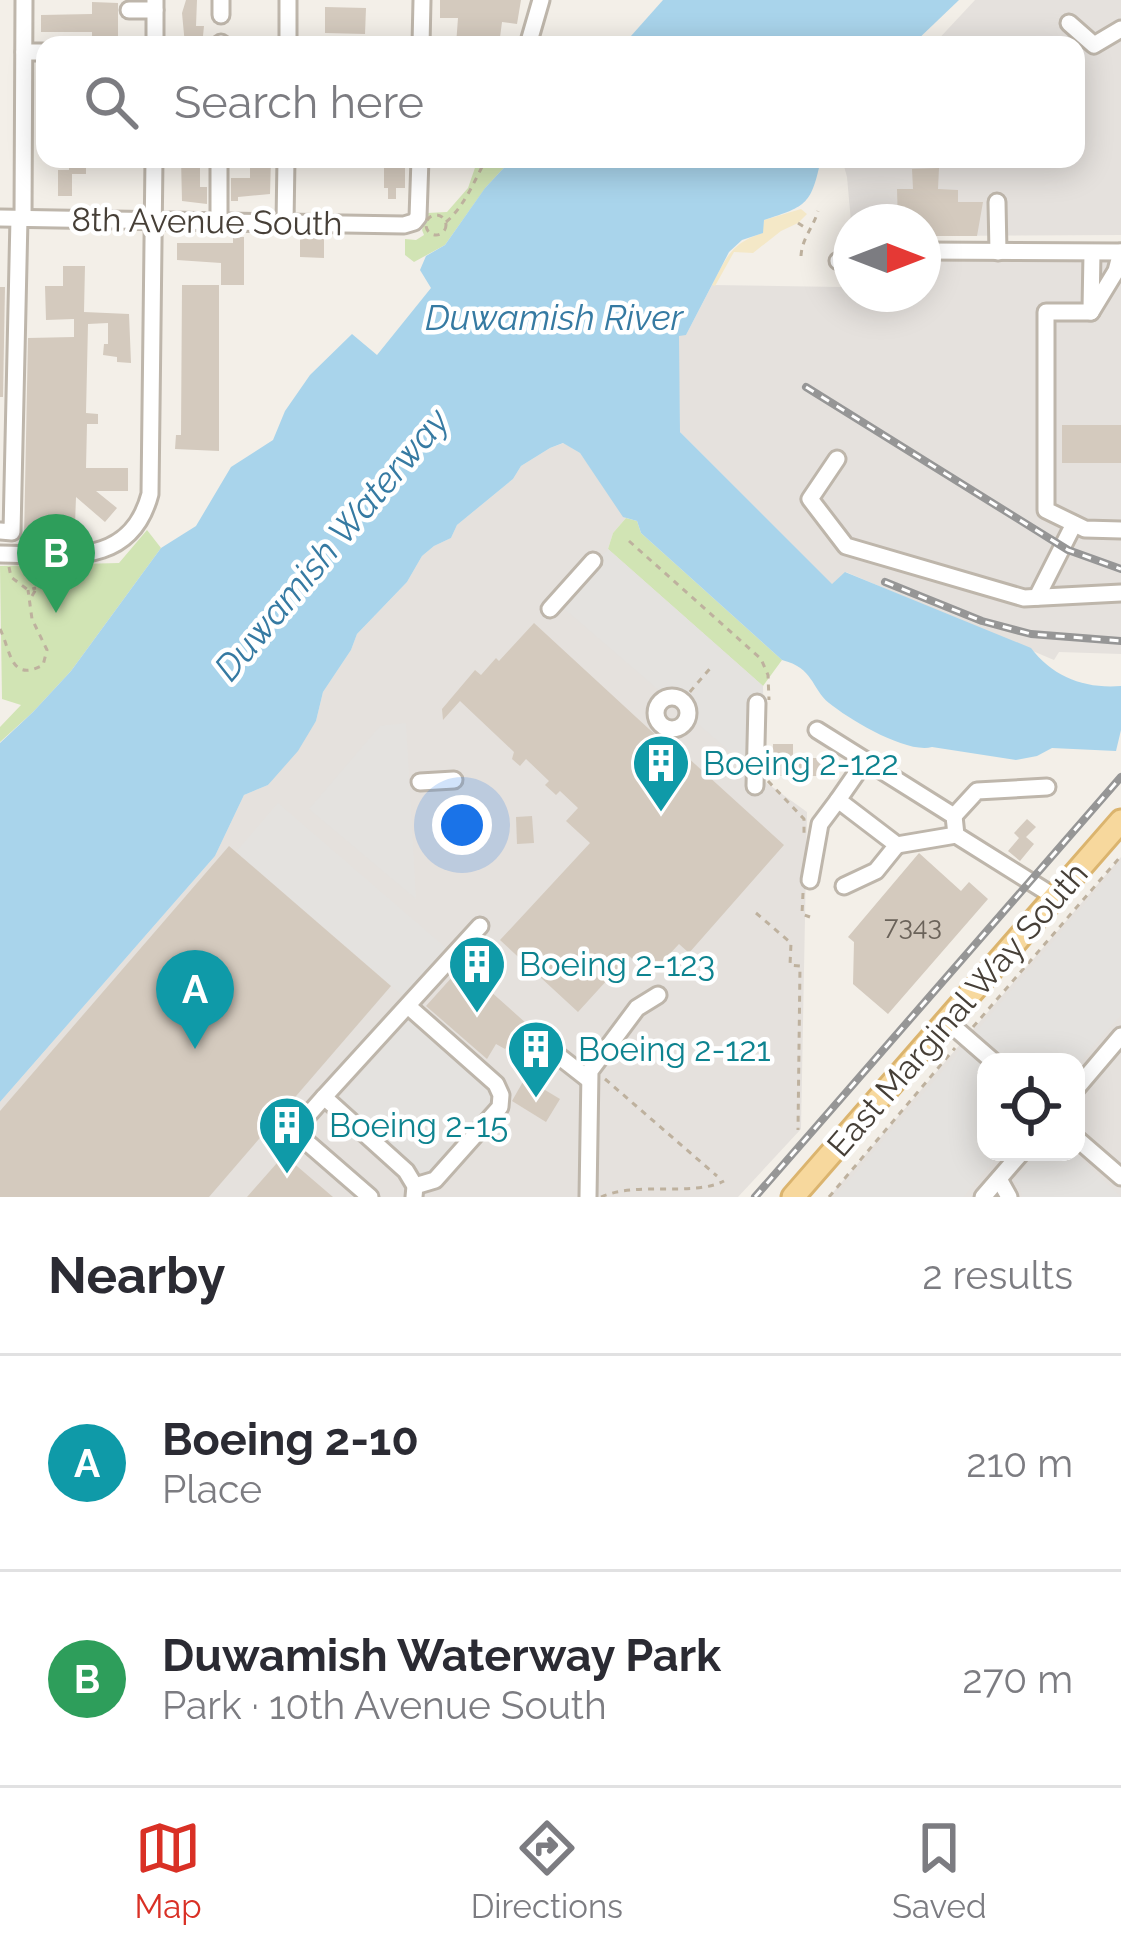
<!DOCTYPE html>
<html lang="en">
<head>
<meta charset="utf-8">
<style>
  :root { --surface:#fff; --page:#f2f2f3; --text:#2b2b33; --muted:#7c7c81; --line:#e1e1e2; --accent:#d93025 }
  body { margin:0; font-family:Raleway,sans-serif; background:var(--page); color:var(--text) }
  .controls { position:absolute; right:36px; bottom:36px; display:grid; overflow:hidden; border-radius:24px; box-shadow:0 6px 30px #0003 }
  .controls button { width:108px; height:108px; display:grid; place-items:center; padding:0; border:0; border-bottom:3px solid var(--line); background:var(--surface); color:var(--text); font:60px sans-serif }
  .compass { position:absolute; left:833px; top:204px; width:108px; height:108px; border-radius:50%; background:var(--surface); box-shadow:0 6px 30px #0003; rotate:90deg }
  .you { position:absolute; left:462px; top:825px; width:42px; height:42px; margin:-30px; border:9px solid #fff; border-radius:50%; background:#1a73e8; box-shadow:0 0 0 18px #1a73e833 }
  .badge { display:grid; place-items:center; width:78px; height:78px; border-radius:50%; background:var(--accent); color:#fff; font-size:39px; font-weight:700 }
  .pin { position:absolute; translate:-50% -99px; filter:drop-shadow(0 3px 6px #0008) }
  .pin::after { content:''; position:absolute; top:63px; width:42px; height:36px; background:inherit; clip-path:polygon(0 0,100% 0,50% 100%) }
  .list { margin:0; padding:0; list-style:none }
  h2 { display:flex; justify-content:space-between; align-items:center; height:156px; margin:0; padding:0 48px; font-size:51px }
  h2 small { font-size:39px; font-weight:400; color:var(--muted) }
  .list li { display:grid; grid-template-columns:78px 1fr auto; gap:36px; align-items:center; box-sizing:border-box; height:216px; padding:0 48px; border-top:3px solid var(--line) }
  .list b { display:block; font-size:45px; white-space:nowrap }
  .list p { margin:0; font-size:39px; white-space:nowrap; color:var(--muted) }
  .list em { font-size:39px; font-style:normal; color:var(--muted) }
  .icon { flex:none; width:66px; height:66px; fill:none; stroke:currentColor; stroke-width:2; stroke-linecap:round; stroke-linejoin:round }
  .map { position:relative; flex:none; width:1121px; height:1197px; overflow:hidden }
  .search { position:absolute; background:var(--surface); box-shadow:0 6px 30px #0003; left:36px; right:36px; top:36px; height:132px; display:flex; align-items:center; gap:30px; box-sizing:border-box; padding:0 42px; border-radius:24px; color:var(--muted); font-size:45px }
  .sheet { height:588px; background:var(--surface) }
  nav { display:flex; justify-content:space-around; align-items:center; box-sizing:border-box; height:168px; border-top:3px solid var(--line); background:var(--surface); font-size:33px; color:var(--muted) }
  nav a { display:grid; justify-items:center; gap:6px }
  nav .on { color:var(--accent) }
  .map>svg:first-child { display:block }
  .industrial { fill:#e5e1dd; fill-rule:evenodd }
  .green { fill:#d1e4b4 }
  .sand { fill:#f4e8c7 }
  .parking { fill:#e4e2df }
  .water { fill:#a9d4eb }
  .building { fill:#d4cabe }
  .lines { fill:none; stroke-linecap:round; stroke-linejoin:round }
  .minor-casing { stroke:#beb6ab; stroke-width:21 }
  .major-casing { stroke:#dbb46e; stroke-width:27 }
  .path { stroke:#beb19e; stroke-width:3; stroke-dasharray:6 6; stroke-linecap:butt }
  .minor { stroke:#fff; stroke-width:15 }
  .major { stroke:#f7d89d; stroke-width:21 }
  .rail-casing { stroke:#969696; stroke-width:8 }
  .rail { stroke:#fff; stroke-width:3; stroke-dasharray:9; stroke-linecap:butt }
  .labels { text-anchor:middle; stroke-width:9; stroke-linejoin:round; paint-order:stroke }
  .number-label { font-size:27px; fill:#6a6259 }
  .street-label { font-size:33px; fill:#463f37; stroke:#fff }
  .culture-label { font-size:33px; fill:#0d838f; stroke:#fff; text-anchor:start }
  .water-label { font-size:36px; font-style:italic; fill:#367aa2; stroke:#fff }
</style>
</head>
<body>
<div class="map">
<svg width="1121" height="1197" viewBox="0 0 1121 1197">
  <rect width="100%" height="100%" fill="#f3efe8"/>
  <g class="industrial">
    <path d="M975,0H1121V235L923,236V222H851L847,177L842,159H1076V45H933Z"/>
    <path d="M923,258H1121V654L1059,652L1054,660L846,572L832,585L680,432L678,335H686L712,285L841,287L845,272L851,271V294H923Z"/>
    <path d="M564,443L580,453L626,518L613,533L608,549L763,686L764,781L807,812L801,1129L738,1197H0V1102L215,856L244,795L268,785L316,721L323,692L351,650L357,634L407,582L422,556L434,546L451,538L457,525L513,479L521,466L550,448Z"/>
    <path d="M1121,857V1197H829ZM986,1062H1076V1152H986Z"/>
  </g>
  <g class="green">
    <path d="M478,159H512L486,187L445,245L414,262L405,255V239L416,240L424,235L422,230L427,213L447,212L468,188Z"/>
    <path d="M626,518L637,521L641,533L782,660L763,686L608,549L613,533Z"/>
    <path d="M147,530L161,548L71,671L33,712L0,742V727L21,705L2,699L0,566L119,563Z"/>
  </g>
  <path class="sand" d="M801,209L807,214L798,223L781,231L753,253L734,252L715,286L712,285C727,256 731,244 762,233L764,220Z"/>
  <g class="parking">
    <path d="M608,549L763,686L764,781L561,606Z"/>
    <path d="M406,723L416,899L309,809L380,726Z"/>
    <path d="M278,803L446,948L404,997L236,852Z"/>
    <path d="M1121,862V1015L1076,1066V1062H986V1152H1002L963,1197H835Z"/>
    <path d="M410,1018L492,1090L494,1097L426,1176L340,1105V1097Z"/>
    <path d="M1038,1152H1074L1121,1197H1022L1020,1187L1014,1180Z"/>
  </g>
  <g class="water">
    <path d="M663,0H959L913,44L623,45Z"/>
    <path d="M512,159H821C811,204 808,206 764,220L763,233L742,240L729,252L686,335L679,336L680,432L832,584L845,572L1031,648C1053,677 1085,689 1121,686V730L1116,751L1052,748L1037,756L1016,760L932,747C907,754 850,720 829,703C811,688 814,668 782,660L641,533L637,521L623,517L580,453L563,443L550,448L521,466L513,479L457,525L451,538L434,546L422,556L407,582L357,634L351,650L323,692L316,721L298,751L268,785L244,795L215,856L0,1102V743L33,712L71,671L161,548L196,526L231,467L273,440L285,411L310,375L352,334L377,355L431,288L420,270L426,256L445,245L485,188Z"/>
  </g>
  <g class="building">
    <path d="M186,0H197L196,26H204L203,36H211L209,45H185L182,13Z"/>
    <path d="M440,0H521L517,24L502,22L499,45H456L458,18H440Z"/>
    <path d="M92,2L118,3V45H92V32H41V15L92,14Z"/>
    <path d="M325,7L366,8L365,34L325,33Z"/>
    <path d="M69,159H86V174H72V196H58V170H69Z"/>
    <path d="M181,159H200V187H207V204L182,201Z"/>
    <path d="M271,159L270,194L238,197V201H231V178H250V160Z"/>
    <path d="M384,159H405V188H396V199H388V188H384Z"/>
    <path d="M939,168L938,189L958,190V202H983L977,236H923V222H898L897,189H913L912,169Z"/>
    <path d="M233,237H244V285H221V263L177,260V243H233Z"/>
    <path d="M300,237H324V258L300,257Z"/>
    <path d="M63,266H85L84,312L129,314L131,363L117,362V357L103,355L104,344H108V323L88,324L86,413L98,414V424H87L86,468H128V491H96L117,508L105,522L76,497L75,525H65V540L24,539L28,338L74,337V319L46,320L45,286H63Z"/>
    <path d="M182,285H219V451L175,449L176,435H181Z"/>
    <path d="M0,287H5L3,397H0Z"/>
    <rect x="1062" y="425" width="59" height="38"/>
    <path d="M534,623L649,729L672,748L674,745L784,845L689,953L679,944L650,975L629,956L578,1012L500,940L590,843L566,821L578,808L560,791L556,795L545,785L549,781L526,759L520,766L512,759L514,752L460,701L443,720L442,709L475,670L481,675L496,658L499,661Z"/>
    <path d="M773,744H793V758H827V776H772Z"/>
    <path d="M532,816L534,843L517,844L516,817Z"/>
    <path d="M1027,819L1036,827L1026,837L1034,844L1020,861L1008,851L1019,838L1014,833Z"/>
    <path d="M229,846L391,986L209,1197H0V1111Z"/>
    <path d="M919,853L961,891L969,882L988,899L888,1014L853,984L854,942L848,937Z"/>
    <path d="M462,966L527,1024L505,1049L496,1044L487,1059L426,1006Z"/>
    <path d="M525,1078L560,1099L546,1122L512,1101Z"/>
    <path d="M284,1155L333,1197H247Z"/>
  </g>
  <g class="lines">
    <g class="minor-casing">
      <g id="minor">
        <path d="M129,10H155"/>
        <path d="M221,15V0"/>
        <path d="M1069,23L1094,45L1121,29"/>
        <path d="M155,45V0"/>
        <path d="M221,45V43"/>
        <path d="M288,45V0"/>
        <path d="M421,45L422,0"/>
        <path d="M528,45L541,0"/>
        <path d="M24,52H43"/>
        <path d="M997,202L998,252"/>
        <path d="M0,218L404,225L414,222L418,217L420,159"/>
        <path d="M23,219L24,0"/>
        <path d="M219,221V159"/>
        <path d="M285,223L286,159"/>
        <path d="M923,251L1121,252"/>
        <path d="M838,261L851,262"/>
        <path d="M1091,310L1092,253"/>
        <path d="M1091,312H1046V510L1085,529L1121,530"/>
        <path d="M1091,312L1116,271L1121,252"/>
        <path d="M837,459L810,499L846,546L1024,598L1121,593"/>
        <path d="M0,531L12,532L19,218"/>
        <path d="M0,554C61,554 130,570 150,494L154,159"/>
        <path d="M1037,597L1074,524"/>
        <path d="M550,609L593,561"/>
        <circle cx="672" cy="713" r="16"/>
        <path d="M817,730L954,816L956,835L1055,897"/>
        <path d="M420,782L454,780"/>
        <path d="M755,786L757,703"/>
        <path d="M838,800L865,761"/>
        <path d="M954,816L977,791L1047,787"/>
        <path d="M897,845L956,835"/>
        <path d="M810,880L820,824L838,800L897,845L876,871L844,886"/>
        <path d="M408,1006L496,1084L501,1095L500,1107L435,1180L415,1186"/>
        <path d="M947,1021L994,1062"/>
        <path d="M551,1050L588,1079"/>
        <path d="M1076,1089L1121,1036"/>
        <path d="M324,1097L294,1131L370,1197"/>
        <path d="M1076,1138L1121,1177"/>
        <path d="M999,1179L1009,1197"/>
        <path d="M414,1197L415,1186L406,1171L324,1097L480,926"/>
        <path d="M588,1197L590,1071L637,1008L658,995"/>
        <path d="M983,1197L1022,1152"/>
      </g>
    </g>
    <g class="major-casing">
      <path id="major" d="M793,1197L1121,821"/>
    </g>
    <g class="path">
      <circle cx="436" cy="225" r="10"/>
      <path d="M446,222C464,207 475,180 486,159"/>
      <path d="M798,223L807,229"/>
      <path d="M801,256C802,238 813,228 818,211"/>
      <path d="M629,541L761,659L768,675L769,700"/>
      <path d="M9,567L11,577L28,590L36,588"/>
      <path d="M32,596L48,569"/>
      <path d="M0,629C11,651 10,683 43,665L47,650L32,619L28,590"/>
      <path d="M682,701L713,665"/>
      <path d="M768,781L804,819V835"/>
      <path d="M803,893L802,914L810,917"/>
      <path d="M756,913L791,943L790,965L800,966L798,1130"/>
      <path d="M973,1027L1121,856"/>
      <path d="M978,1072L986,1078"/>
      <path d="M605,1079L717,1176"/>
      <path d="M601,1197C637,1181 693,1197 724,1181"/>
      <path d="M829,1197L955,1048"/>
    </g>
    <use href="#minor" class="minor"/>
    <use href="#major" class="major"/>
    <g class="rail-casing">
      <g id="rail">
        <path d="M806,387L1068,550L1121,569"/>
        <path d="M885,582L982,621L1031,634L1121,641"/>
        <path d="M755,1197L1121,777"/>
      </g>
    </g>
    <use href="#rail" class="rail"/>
  </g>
  <defs>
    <g id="building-pin" transform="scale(3)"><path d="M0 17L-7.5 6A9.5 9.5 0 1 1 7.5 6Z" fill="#0f9aa8" stroke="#fff"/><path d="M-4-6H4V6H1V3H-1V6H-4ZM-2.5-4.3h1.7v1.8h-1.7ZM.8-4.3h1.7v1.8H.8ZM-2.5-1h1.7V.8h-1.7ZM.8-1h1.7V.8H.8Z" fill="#fff"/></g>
  </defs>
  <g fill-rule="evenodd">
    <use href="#building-pin" x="661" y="763"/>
    <use href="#building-pin" x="477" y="964"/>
    <use href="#building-pin" x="536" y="1049"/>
    <use href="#building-pin" x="287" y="1125"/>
  </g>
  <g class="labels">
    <g class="number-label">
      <text x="913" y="935">7343</text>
    </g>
    <g class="street-label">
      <text transform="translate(207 221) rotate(1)" y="12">8th Avenue South</text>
      <text transform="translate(957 1009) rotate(-49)" y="12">East Marginal Way South</text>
    </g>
    <g class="culture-label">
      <text x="703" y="775">Boeing 2-122</text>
      <text x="519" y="976">Boeing 2-123</text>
      <text x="578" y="1061">Boeing 2-121</text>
      <text x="329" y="1137">Boeing 2-15</text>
    </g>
    <g class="water-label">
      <text x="554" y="330">Duwamish River</text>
      <text transform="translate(331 544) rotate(-50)" y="13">Duwamish Waterway</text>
    </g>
  </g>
</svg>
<div class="controls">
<button><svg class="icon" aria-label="locate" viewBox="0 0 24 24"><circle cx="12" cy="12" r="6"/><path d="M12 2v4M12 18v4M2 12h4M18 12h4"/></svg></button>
</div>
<svg class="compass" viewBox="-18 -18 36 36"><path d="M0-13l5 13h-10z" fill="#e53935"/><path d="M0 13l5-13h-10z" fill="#7c7c81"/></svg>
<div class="you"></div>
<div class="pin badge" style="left:195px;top:1049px;background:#0f9aa8">A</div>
<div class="pin badge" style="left:56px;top:613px;background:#2e9e5b">B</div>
<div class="search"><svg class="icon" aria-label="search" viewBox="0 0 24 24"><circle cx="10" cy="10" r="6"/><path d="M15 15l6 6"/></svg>Search here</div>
</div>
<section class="sheet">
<h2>Nearby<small>2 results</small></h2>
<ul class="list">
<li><span class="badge" style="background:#0f9aa8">A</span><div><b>Boeing 2-10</b><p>Place</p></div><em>210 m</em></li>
<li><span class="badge" style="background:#2e9e5b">B</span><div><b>Duwamish Waterway Park</b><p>Park · 10th Avenue South</p></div><em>270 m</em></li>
</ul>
</section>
<nav>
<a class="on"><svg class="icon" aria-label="map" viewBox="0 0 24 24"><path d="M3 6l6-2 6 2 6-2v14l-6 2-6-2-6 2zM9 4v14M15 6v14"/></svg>Map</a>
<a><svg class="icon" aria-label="directions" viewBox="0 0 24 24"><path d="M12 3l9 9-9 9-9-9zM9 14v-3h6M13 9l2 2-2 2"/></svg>Directions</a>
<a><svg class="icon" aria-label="saved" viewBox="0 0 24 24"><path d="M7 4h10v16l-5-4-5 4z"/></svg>Saved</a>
</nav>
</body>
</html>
